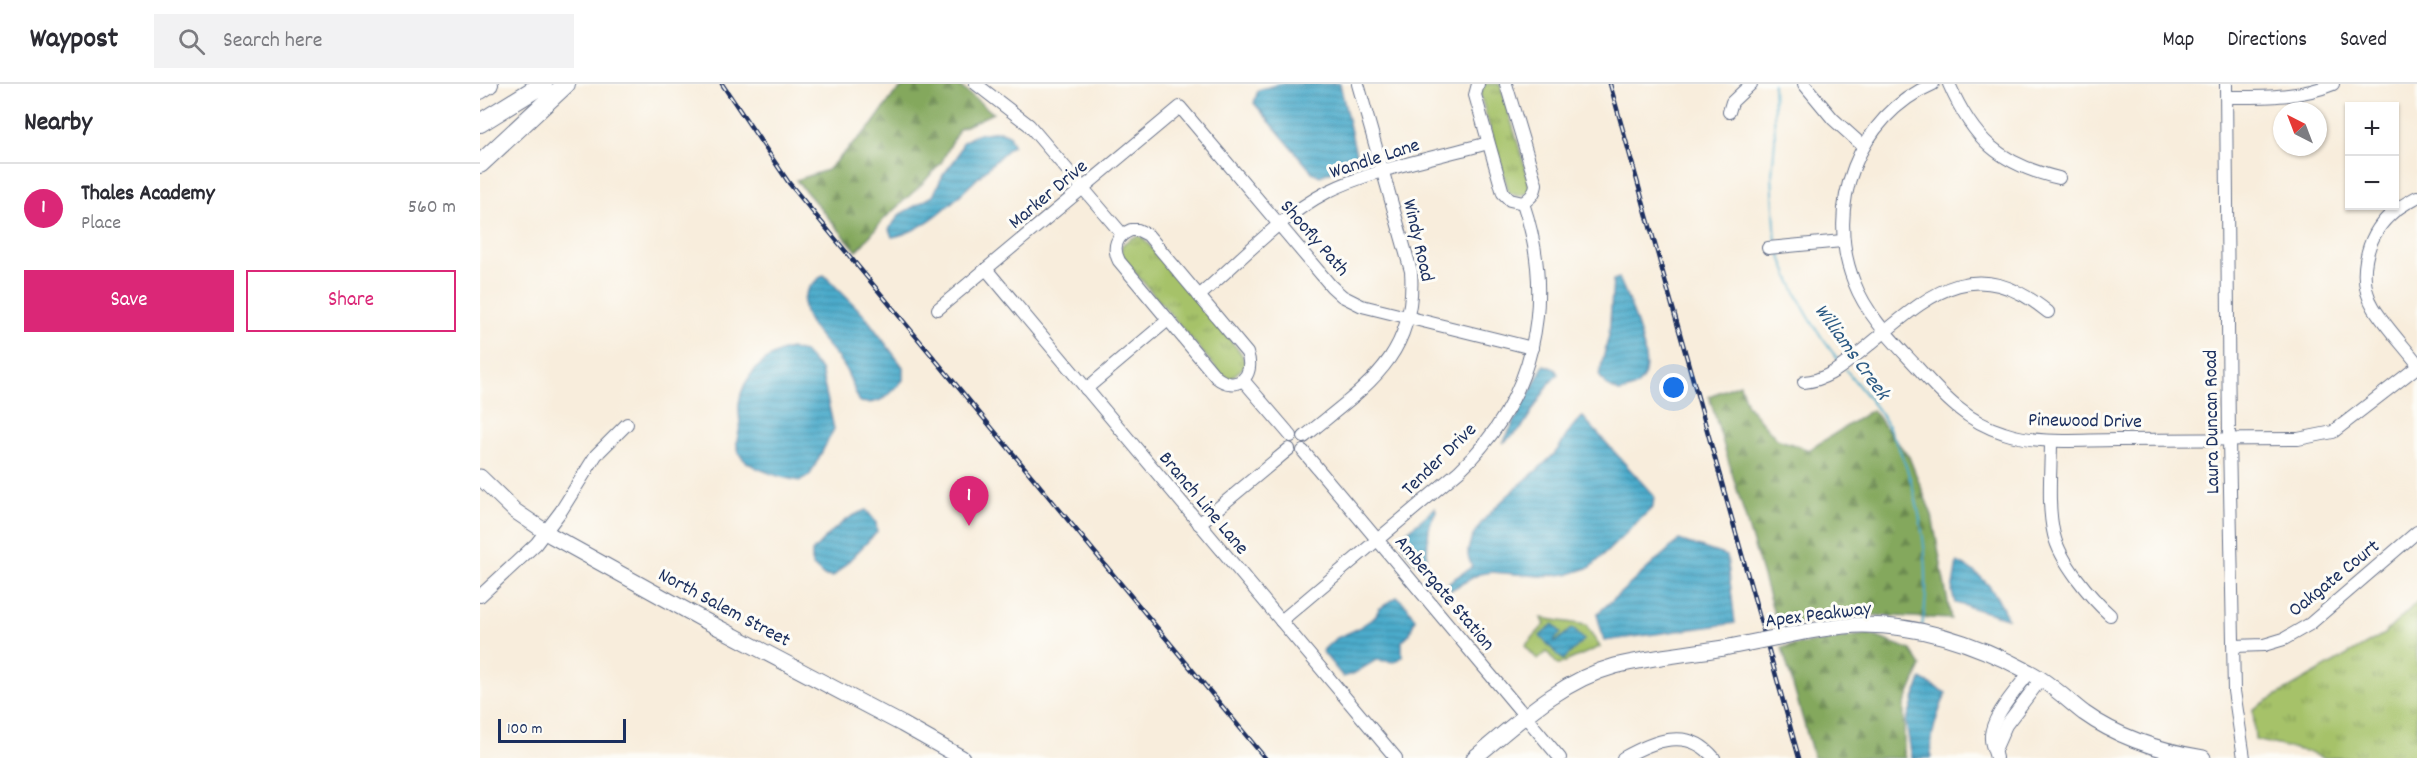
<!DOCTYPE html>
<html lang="en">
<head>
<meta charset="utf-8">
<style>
  :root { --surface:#fff; --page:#f2f2f3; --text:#2b2b33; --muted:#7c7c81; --line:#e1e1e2; --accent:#db2777 }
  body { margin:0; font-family:Dekko,sans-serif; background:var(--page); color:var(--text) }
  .controls { position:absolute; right:18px; top:18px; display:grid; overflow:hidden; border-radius:0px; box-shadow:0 2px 4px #0004 }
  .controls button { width:54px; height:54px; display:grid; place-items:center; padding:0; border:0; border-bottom:2px solid var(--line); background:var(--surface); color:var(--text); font:30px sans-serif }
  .compass { position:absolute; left:1793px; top:18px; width:54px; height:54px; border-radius:50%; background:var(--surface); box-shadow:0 2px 4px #0004; rotate:318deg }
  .scale { position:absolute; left:18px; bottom:15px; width:128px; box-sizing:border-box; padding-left:6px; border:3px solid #1b2f5e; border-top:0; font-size:16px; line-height:21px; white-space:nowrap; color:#1b2f5e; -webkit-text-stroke:4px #fdfcf7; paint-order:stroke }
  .you { position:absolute; left:1194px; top:304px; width:21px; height:21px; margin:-15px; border:4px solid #fff; border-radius:50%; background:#1a73e8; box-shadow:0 0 0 9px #1a73e833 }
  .badge { display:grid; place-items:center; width:39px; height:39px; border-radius:50%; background:var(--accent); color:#fff; font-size:20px; font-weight:700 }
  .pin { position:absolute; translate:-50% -50px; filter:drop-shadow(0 2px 3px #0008) }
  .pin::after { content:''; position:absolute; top:32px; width:21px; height:18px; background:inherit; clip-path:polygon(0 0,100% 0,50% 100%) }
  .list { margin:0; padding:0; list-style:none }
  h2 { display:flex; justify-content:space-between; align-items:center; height:78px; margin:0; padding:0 24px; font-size:26px }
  h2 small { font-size:20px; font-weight:400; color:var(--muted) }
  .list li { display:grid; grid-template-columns:39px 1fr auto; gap:18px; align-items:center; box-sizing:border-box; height:90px; padding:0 24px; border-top:2px solid var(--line) }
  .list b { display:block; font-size:22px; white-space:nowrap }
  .list p { margin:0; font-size:20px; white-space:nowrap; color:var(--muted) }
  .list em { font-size:20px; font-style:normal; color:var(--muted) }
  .actions { display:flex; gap:12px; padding:18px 24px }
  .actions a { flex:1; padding:14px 0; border:2px solid var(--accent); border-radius:0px; text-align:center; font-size:21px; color:var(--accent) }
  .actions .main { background:var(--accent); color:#fff }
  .icon { flex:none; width:33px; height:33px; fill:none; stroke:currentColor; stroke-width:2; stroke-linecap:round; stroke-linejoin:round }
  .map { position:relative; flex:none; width:1937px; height:674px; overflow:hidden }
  header { display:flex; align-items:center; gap:36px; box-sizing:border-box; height:84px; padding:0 30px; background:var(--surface); border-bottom:2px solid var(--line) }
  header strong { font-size:28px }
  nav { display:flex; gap:33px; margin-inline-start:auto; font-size:21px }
  .search { width:420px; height:54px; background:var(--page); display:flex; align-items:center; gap:15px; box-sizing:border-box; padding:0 21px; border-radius:0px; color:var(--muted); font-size:22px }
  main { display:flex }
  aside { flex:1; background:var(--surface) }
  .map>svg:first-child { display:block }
  .grass { fill:#a6c269; stroke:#607864; stroke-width:1.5 }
  .forest { fill:url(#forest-firs); stroke:#506c5e; stroke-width:1.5 }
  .park { fill:url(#park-tufts); stroke:#607864; stroke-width:1.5 }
  .water { fill:url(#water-rules); stroke:#346d94; stroke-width:1.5 }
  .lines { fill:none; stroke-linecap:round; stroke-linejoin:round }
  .stream { stroke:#4cabcb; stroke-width:2 }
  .minor-casing { stroke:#68728a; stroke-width:14 }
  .major-casing { stroke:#68728a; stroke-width:17 }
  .highway-casing { stroke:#68728a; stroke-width:20 }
  .minor { stroke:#fff; stroke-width:12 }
  .major { stroke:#fff; stroke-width:15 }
  .highway { stroke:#fff; stroke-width:18 }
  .rail-casing { stroke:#1b2f5e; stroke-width:4.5 }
  .rail { stroke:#fdfcf7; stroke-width:2; stroke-dasharray:7; stroke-linecap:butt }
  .major-bridge-casing { stroke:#68728a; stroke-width:17; stroke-linecap:butt }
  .major-bridge { stroke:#fff; stroke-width:15 }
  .labels { text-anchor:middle; stroke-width:6; stroke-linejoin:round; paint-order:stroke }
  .street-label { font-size:20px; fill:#1b2f5e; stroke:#fdfcf7 }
  .water-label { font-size:21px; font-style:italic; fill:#2c5a84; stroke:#fdfcf7 }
</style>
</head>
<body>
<header>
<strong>Waypost</strong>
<div class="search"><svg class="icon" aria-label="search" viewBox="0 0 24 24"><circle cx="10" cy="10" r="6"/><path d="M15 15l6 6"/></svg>Search here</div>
<nav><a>Map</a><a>Directions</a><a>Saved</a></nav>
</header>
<main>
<aside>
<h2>Nearby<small></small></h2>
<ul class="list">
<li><span class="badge">1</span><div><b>Thales Academy</b><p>Place</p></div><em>560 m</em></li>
</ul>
<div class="actions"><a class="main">Save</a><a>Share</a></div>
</aside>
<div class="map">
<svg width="1937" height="674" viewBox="0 0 1937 674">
  <defs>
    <pattern id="forest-firs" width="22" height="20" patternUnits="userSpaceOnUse" patternTransform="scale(1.5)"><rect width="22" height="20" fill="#84a85d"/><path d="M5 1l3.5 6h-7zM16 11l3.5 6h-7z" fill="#6b8950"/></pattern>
    <pattern id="park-tufts" width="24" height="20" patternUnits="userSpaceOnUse" patternTransform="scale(1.5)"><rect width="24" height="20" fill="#a6c269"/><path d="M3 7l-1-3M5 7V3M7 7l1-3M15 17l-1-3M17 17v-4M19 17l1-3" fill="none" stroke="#869e5a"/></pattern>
    <pattern id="water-rules" width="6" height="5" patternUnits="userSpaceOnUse" patternTransform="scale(1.5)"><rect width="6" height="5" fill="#4cabcb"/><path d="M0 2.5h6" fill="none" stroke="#3e8ca8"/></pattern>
  </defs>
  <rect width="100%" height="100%" fill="#fdfcf7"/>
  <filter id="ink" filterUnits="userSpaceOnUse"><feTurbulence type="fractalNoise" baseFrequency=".0167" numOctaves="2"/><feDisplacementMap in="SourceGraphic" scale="12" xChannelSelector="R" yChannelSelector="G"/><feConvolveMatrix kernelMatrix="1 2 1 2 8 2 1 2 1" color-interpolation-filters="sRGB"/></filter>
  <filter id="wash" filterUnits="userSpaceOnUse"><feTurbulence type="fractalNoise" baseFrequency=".008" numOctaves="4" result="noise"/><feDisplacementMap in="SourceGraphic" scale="24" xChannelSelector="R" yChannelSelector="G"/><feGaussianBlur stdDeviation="1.35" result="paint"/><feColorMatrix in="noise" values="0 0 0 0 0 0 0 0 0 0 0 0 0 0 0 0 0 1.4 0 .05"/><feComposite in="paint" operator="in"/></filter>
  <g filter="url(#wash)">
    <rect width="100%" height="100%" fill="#f8eddc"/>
    <path class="grass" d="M1061,534L1106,541L1120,563L1078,581L1067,568L1058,576L1045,562L1065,540Z"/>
    <g class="forest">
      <path d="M427,0H477L513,29L479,45L461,79L441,101L404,135L377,167L316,96L347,86L392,41L414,10Z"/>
      <path d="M1260,300L1267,321L1297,355L1329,366L1392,326L1429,373L1452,431L1471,535L1367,530L1298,543L1229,312Z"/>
      <path d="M1389,550L1431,566L1441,582L1424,622V667L1426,674H1334L1302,563Z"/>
    </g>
    <g class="park">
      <path d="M1005,0H1020L1051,103L1048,109L1038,112L1029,109L1000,10Z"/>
      <path d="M659,152L664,155L761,269L766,281L750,295L741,290L646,178L641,169L642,161L651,154Z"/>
      <path d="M1937,518V674H1844L1824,667L1775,656L1773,625L1904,550Z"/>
    </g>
    <g class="water">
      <path d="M799,0H860L876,70L870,80L840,92L832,88L774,19L778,6Z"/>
      <path d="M519,47L529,51L533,61C498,89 456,146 412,153L409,145L420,130L453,112L463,91L477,73L483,58L497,50Z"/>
      <path d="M344,191L385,232L423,283V296C411,310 400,322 380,318C373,306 371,293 363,281C343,252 297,221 344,191Z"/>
      <path d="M1139,194C1148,214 1174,275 1163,294C1158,304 1149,307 1139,308L1126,301L1119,291L1129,251L1133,196Z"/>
      <path d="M310,265L324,268L341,286L354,345L330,391L320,397C305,395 265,384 259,369C254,359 259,351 260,342C260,334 258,326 259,319C263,292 285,271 310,265Z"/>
      <path d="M1064,281L1075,285L1078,290L1069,300L1041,345L1023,359Z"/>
      <path d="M1103,333L1174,412L1173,423L1111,483L1089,490L1060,492L1012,488L999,490L969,507V498L992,483C991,480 988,474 988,470C988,435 1053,394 1075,369C1085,357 1089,342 1103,333Z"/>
      <path d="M955,424L956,428C944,444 950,466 945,485L943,486C935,477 919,464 922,452Z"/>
      <path d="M386,426L396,438L397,448L353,493L344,492L332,481V468C349,450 363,434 386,426Z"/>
      <path d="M1199,456L1247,472L1255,539L1124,557L1117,530Z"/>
      <path d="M1477,478C1504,490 1516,508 1527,534L1475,519L1472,508Z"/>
      <path d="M917,513L927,522L935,535L930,549L922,557V573L915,578L896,576L873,590L863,593L842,567L855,555L877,545L895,533L899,525Z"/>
      <path d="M1073,540L1081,549L1074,556L1076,558L1092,544L1104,556L1083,576L1060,552Z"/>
      <path d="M1441,595L1466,609C1457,632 1450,650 1451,674H1432L1426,638Z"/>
    </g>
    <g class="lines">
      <g class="stream">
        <path d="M1293,0L1295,56L1292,91L1296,159"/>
        <path d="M1299,167C1313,209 1333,245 1361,279"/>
        <path d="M1366,286C1380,304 1397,322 1408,342C1438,396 1454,481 1442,542"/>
      </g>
    </g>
  </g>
  <g filter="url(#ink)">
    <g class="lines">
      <g class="minor-casing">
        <g id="minor">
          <path d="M496,0L549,41L642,150"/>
          <path d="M998,0L995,11L1023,109L1030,116L1043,119C1051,113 1055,110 1056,100L1026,0"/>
          <path d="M1324,0L1353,35L1383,62"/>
          <path d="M1453,0C1378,32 1344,123 1374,198C1387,232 1414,258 1438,284C1463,312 1487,338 1524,349C1559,361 1599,356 1636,356C1697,356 1757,355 1818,355L1853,348L1937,283"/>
          <path d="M1469,0C1493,55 1519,80 1579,94"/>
          <path d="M1746,0L1749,355L1754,607L1764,674"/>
          <path d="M1747,13C1782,13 1820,14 1853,0"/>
          <path d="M1249,28L1252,18L1271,0"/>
          <path d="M1937,113C1928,118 1918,123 1910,131C1886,153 1876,195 1894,224C1906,243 1923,261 1937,279"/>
          <path d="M651,146H658L668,151L767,269C776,293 756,309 736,293L639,177C632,163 636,152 651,146Z"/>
          <path d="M1288,164L1362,157"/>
          <path d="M506,185L916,674"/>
          <path d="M719,212C760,177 799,133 847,108C892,85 959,73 1008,59"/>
          <path d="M458,225L700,23L851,202L862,212L882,222L1052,264"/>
          <path d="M763,296L811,352"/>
          <path d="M1324,298C1347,296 1361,283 1379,269C1443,218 1488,163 1568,228"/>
          <path d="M606,305L688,236"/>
          <path d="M824,353C884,303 937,274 931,187L878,0"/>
          <path d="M1571,357C1571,387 1567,421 1574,451C1580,477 1610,513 1630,531"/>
          <path d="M823,367L1080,674"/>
          <path d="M719,440L809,365"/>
          <path d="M0,512L56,460L81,427L116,371L147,340"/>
          <path d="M801,537L979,387C1055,315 1076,217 1043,119"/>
          <path d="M1754,562L1784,561L1804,555L1830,540L1937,448"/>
          <path d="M1515,666L1526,641L1561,595"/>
          <path d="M1143,674C1173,657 1208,642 1234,674"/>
          <path d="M1516,674C1515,668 1511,661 1511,655C1509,635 1538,604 1550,588"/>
        </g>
      </g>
      <g class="major-casing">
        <g id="major">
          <path d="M0,393L35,427L72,452L222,535L422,640L482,674"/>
          <path d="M1324,548C1343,545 1363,541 1383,541C1441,541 1499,561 1549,588C1569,598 1586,615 1604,629C1639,654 1681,667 1723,674"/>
          <path d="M994,674C1037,639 1080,597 1135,582C1170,573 1208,570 1244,564"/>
        </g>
      </g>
      <g class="highway-casing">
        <g id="highway">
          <path d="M0,6L9,0"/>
          <path d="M0,39L63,0"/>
          <path d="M0,80L86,0"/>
        </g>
      </g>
      <use href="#minor" class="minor"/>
      <use href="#major" class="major"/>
      <use href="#highway" class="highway"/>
      <g class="rail-casing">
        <g id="rail">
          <path d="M242,0L309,99L785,674"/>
          <path d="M1130,0L1319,674"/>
        </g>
      </g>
      <use href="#rail" class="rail"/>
      <g class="major-bridge-casing">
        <path id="major-bridge" d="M1244,564L1324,548"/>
      </g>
      <use href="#major-bridge" class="major-bridge"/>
    </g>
  </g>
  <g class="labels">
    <g class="street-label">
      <text transform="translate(894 73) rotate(-18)" y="7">Wandle Lane</text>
      <text transform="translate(567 109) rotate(-40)" y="7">Marker Drive</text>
      <text transform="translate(836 153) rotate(49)" y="7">Shoofly Path</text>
      <text transform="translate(940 156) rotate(77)" y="7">Windy Road</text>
      <text transform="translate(1605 335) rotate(1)" y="7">Pinewood Drive</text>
      <text transform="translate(1730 338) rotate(-91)" y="7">Laura Duncan Road</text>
      <text transform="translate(958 374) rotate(-44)" y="7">Tender Drive</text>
      <text transform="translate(725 418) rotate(50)" y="7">Branch Line Lane</text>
      <text transform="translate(1853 493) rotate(-39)" y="7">Oakgate Court</text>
      <text transform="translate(966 508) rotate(50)" y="7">Ambergate Station</text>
      <text transform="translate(245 522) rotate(28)" y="7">North Salem Street</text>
      <text transform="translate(1338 529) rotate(-7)" y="7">Apex Peakway</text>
    </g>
    <g class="water-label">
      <text transform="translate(1373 267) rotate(54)" y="7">Williams Creek</text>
    </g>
  </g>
</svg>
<div class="controls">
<button>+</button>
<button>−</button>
</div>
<svg class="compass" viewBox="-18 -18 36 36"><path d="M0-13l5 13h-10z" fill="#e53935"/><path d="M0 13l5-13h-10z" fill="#7c7c81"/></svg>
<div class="scale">100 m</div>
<div class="you"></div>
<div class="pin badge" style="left:489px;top:442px">1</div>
</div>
</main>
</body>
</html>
